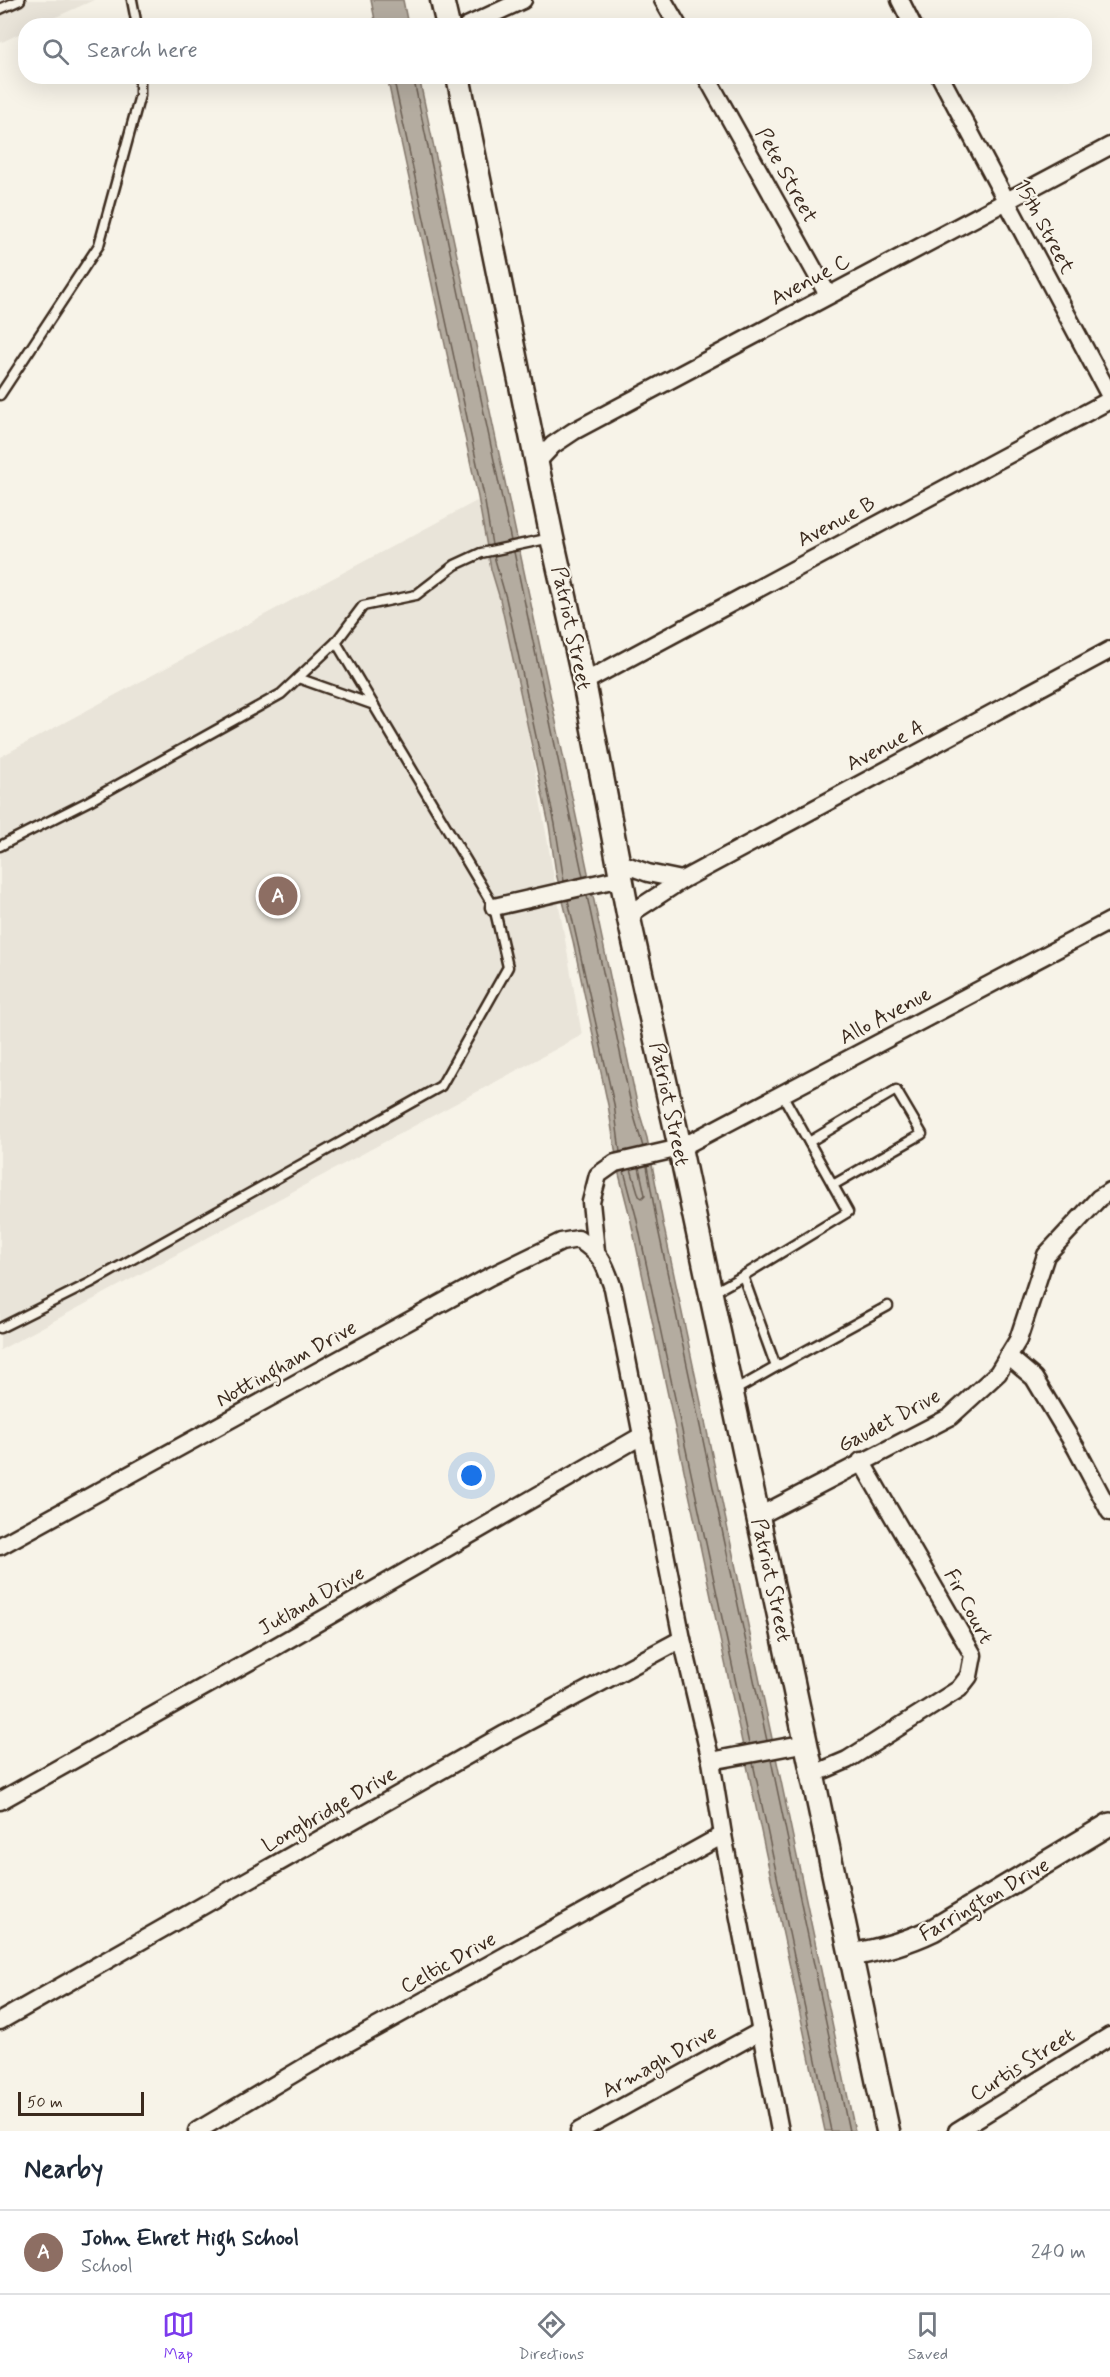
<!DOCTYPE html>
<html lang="en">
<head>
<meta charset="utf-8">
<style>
  :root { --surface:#fff; --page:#f2f2f3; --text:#1f2937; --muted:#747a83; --line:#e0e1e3; --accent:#7c3aed }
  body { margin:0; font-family:Mynerve,sans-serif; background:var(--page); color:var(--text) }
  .scale { position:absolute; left:18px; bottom:15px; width:126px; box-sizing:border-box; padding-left:6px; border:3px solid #3b2a1e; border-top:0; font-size:16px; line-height:21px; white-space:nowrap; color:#3b2a1e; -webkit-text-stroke:4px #f7f3e8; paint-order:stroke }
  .you { position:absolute; left:472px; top:1476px; width:21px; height:21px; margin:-15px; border:4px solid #fff; border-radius:50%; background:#1a73e8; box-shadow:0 0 0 9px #1a73e833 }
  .badge { display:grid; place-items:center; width:39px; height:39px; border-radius:50%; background:var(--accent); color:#fff; font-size:20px; font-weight:700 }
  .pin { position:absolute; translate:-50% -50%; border:3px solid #fff; box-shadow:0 2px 6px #0006 }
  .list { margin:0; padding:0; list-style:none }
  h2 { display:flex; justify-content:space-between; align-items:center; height:78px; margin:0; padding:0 24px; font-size:26px }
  h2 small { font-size:20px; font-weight:400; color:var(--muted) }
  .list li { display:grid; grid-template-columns:39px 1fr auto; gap:18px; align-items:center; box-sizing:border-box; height:84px; padding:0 24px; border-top:2px solid var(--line) }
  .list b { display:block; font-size:22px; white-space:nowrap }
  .list p { margin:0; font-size:20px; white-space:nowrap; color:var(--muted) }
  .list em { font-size:20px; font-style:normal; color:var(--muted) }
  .icon { flex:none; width:33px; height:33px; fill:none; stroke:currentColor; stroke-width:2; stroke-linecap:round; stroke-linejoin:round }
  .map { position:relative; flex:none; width:1110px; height:2131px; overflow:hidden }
  .search { position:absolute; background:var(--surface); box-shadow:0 6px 24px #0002; left:18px; right:18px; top:18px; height:66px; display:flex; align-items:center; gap:15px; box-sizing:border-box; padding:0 21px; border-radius:24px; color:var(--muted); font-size:22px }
  .sheet { height:162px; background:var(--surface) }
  nav { display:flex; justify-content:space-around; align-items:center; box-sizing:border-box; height:84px; border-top:2px solid var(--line); background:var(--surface); font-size:16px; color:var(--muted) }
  nav a { display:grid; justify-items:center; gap:3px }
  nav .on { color:var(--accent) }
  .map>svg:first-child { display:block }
  .built { fill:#e9e4d9 }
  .water { fill:#b4aca0; stroke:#84786c; stroke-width:1.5 }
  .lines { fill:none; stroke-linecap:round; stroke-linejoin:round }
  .shore { stroke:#6b5e52; stroke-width:1.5 }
  .service-casing { stroke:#3b2a1e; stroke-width:13 }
  .minor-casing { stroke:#3b2a1e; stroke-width:21 }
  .tertiary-casing { stroke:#3b2a1e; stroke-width:26 }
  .secondary-casing { stroke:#3b2a1e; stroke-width:27 }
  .service { stroke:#f7f3e8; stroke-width:8 }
  .minor { stroke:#f7f3e8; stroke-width:16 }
  .tertiary { stroke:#f7f3e8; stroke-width:21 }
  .secondary { stroke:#f7f3e8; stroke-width:22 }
  .labels { text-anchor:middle; stroke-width:4.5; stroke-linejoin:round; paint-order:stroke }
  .street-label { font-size:21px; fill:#3b2a1e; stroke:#f7f3e8 }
</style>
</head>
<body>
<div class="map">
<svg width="1110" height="2131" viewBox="0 0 1110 2131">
  <rect width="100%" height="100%" fill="#f7f3e8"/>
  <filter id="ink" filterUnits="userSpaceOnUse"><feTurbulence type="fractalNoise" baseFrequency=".0167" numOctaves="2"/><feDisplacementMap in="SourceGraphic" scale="12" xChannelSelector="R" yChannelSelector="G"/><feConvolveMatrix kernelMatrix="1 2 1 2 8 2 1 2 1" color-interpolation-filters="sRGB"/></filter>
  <g filter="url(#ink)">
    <g class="built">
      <path d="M0,0H94L38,25L26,26L25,31L0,43Z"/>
      <path d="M486,496L582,1035L0,1350V757Z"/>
    </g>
    <g class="water">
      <path d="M371,0H403L408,25H376Z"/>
      <path d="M387,77H419L638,1108L647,1138L663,1223L855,2131H825L630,1217L619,1174L608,1105L573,941L556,873L549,825L500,599L491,569L478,497Z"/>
    </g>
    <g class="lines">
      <g class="shore">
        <path d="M393,76L484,496L492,545"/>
        <path d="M413,76L511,541"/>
        <path d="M514,552L583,877"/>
        <path d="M494,556L506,598L555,824L564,881"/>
        <path d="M587,896L632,1109L643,1147"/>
        <path d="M568,900L614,1104L620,1152"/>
        <path d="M647,1166L657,1224L767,1741"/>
        <path d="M631,1169L639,1196L642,1198L645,1195L639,1167"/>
        <path d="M624,1171L636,1216L749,1744"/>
        <path d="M771,1760L849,2131"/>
        <path d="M753,1763L831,2131"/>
      </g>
      <g class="service-casing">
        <g id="service">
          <path d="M132,0L137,26"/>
          <path d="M0,9L20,0"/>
          <path d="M0,395L99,245L140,95V76"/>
          <path d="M298,678L374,705"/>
          <path d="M0,846L89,801L281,694L336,642L363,606L416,595L455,565L481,553L551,538"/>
          <path d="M809,1142L896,1090L922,1134L833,1185"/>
          <path d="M712,1293L743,1276L848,1212L782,1094"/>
          <path d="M0,1328L90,1283L441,1086L508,967L494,907L336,642"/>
          <path d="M776,1367L888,1306"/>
          <path d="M732,1392L776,1367L743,1276"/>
        </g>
      </g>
      <g class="minor-casing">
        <g id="minor">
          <path d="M663,0L678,26"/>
          <path d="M900,0L913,26"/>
          <path d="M467,26L523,0"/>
          <path d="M706,76L828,295"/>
          <path d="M940,76L1110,396"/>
          <path d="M537,462L553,445L574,431L1110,146"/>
          <path d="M584,682L1110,400"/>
          <path d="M618,862L648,873L682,880"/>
          <path d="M494,907L621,878"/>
          <path d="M629,919L636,910L682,880L1110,650"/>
          <path d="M596,1251L591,1202L598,1175L615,1163L680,1148L1110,921"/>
          <path d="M1008,1356L1034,1378L1076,1448L1110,1512"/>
          <path d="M759,1516L950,1417L998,1373L1018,1340L1046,1255L1099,1198L1110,1191"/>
          <path d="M0,1546L489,1277L561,1242L578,1239C602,1255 604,1262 613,1288L682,1639L711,1761L723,1835L780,2131"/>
          <path d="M711,1761L807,1743"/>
          <path d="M814,1774L847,1760L959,1689L969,1676L973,1655L861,1461"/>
          <path d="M0,1801L261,1655L643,1435"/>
          <path d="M0,2021L505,1734L682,1639"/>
          <path d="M197,2131L308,2065L723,1835"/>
          <path d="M579,2131L761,2031"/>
          <path d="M957,2131L1110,2036"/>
        </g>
      </g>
      <g class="tertiary-casing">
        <path id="tertiary" d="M851,1955C880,1950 906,1943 933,1930L1110,1824"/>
      </g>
      <g class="secondary-casing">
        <g id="secondary">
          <path d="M442,0L448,26"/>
          <path d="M458,76L552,538L584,682L629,919L680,1148L888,2131"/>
        </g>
      </g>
      <use href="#service" class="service"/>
      <use href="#minor" class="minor"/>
      <use href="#tertiary" class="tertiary"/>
      <use href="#secondary" class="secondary"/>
    </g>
  </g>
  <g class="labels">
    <g class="street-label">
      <text transform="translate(787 175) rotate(61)" y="7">Pete Street</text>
      <text transform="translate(1045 226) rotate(62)" y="7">15th Street</text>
      <text transform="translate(810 279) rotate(-28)" y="7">Avenue C</text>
      <text transform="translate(836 521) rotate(-28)" y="7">Avenue B</text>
      <text transform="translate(572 628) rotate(78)" y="7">Patriot Street</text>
      <text transform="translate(885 745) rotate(-28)" y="7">Avenue A</text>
      <text transform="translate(885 1015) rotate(-28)" y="7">Allo Avenue</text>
      <text transform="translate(670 1104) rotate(78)" y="7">Patriot Street</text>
      <text transform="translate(286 1363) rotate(-29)" y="7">Nottingham Drive</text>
      <text transform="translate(889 1420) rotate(-28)" y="7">Gaudet Drive</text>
      <text transform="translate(772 1580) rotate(78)" y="7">Patriot Street</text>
      <text transform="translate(311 1600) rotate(-30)" y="7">Jutland Drive</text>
      <text transform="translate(969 1606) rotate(62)" y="7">Fir Court</text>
      <text transform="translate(329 1809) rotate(-30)" y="7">Longbridge Drive</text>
      <text transform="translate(984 1899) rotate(-30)" y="7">Farrington Drive</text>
      <text transform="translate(448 1962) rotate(-29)" y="7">Celtic Drive</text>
      <text transform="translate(659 2061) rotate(-29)" y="7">Armagh Drive</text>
      <text transform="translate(1022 2064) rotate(-32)" y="7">Curtis Street</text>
    </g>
  </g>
</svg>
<div class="scale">50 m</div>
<div class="you"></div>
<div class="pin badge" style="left:278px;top:896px;background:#8d6e63">A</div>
<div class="search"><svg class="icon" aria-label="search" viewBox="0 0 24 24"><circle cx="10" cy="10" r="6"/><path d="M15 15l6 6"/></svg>Search here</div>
</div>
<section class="sheet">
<h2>Nearby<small></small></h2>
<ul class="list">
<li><span class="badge" style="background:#8d6e63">A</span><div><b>John Ehret High School</b><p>School</p></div><em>240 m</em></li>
</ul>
</section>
<nav>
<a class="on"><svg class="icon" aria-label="map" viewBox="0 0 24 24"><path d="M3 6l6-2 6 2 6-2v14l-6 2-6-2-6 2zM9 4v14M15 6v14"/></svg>Map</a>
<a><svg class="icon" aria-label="directions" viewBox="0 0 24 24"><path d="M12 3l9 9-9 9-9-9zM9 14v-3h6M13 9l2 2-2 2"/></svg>Directions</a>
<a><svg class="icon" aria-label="saved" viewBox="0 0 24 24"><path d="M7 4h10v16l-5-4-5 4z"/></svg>Saved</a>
</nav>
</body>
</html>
